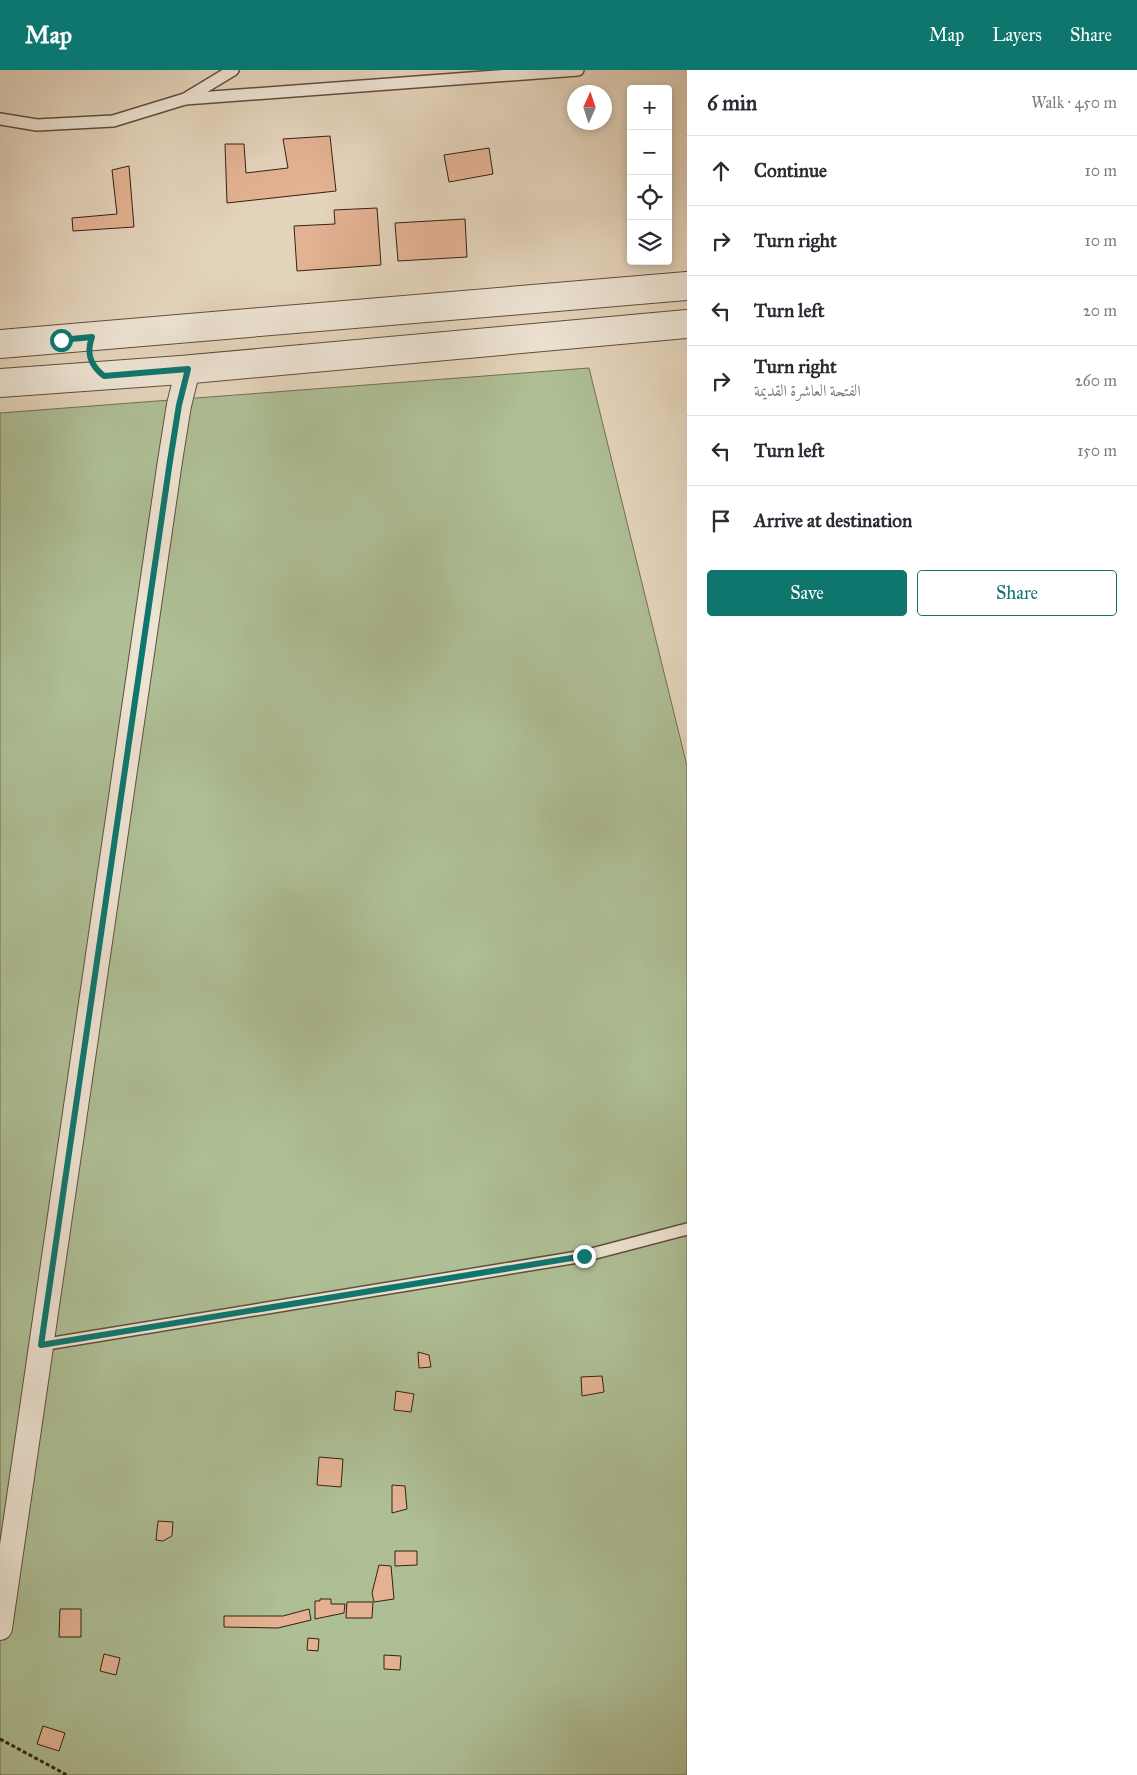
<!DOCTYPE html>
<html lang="en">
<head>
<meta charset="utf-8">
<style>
  :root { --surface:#fff; --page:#f2f2f3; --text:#2b2b33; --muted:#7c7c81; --line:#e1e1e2; --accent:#0f766e }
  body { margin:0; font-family:"IM FELL Great Primer",Amiri,serif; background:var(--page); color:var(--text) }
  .controls { position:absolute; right:15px; top:15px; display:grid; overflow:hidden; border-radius:5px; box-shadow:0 2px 8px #0003 }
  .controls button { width:45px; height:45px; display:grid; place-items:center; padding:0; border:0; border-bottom:1px solid var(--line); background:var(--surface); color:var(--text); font:25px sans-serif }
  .compass { position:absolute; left:567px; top:15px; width:45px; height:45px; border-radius:50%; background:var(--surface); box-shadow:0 2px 8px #0003; rotate:3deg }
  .stop { position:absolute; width:15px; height:15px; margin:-11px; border:4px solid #0f766e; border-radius:50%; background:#fff }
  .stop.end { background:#0f766e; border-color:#fff; box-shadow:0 1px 5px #0008 }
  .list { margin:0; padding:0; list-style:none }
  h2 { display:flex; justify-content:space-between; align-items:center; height:65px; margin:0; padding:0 20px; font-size:21px }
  h2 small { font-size:16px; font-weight:400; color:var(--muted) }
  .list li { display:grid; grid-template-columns:32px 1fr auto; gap:15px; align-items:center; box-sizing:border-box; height:70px; padding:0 20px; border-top:1px solid var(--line) }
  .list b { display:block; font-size:19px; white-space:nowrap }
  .list p { margin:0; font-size:16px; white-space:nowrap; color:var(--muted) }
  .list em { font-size:16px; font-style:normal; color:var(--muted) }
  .actions { display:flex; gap:10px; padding:15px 20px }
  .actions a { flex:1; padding:11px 0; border:1px solid var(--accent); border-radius:5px; text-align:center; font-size:18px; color:var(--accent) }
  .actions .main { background:var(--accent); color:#fff }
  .icon { flex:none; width:28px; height:28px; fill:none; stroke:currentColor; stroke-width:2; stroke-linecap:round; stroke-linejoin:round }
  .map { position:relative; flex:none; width:687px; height:1705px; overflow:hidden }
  header { display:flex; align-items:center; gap:30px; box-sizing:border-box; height:70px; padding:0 25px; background:var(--accent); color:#fff }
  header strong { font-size:24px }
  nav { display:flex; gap:28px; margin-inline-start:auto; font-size:18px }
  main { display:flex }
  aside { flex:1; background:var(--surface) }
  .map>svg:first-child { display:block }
  .green { fill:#aebe95; stroke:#727053 }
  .building { fill:#e3b293; stroke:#362111 }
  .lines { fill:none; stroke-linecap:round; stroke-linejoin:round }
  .service-casing { stroke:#624e3c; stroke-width:14 }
  .minor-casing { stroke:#624e3c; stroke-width:26 }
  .tertiary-casing { stroke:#624e3c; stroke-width:30 }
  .path { stroke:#362111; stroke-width:3; stroke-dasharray:4 2.5; stroke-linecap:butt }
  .service { stroke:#ede3d3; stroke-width:11 }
  .minor { stroke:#ede3d3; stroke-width:24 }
  .tertiary { stroke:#ede3d3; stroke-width:28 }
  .route { stroke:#0f766e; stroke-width:6 }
</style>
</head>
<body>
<header>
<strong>Map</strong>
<nav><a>Map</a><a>Layers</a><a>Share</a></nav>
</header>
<main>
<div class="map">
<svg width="687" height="1705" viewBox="0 0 687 1705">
  <rect width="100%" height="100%" fill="#e4d4bc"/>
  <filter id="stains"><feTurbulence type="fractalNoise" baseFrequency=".004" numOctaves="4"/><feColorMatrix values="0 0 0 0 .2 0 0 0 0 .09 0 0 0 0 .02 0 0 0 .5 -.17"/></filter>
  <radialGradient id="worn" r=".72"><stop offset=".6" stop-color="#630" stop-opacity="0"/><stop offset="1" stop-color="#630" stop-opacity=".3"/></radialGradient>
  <path class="green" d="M589,298L687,696V1705H0V343Z"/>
  <g class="building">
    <path d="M330,66L336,121L227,133L225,74H244L246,103L288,98L283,69Z"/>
    <path d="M489,78L493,104L449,112L444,85Z"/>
    <path d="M129,96L134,157L73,161L72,148L117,144L112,100Z"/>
    <path d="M377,138L381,195L297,201L294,156L335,154L334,140Z"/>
    <path d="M465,149L467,187L398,191L395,153Z"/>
    <path d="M418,1282L429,1285L431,1297L419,1298Z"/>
    <path d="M602,1306L604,1322L582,1326L581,1307Z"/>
    <path d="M396,1321L414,1324L411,1342L394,1340Z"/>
    <path d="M319,1387L343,1389L341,1417L317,1415Z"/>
    <path d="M392,1415L405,1416L407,1439L392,1443Z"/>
    <path d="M158,1451L173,1452L172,1466L163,1471L156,1470Z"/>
    <path d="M395,1481H417V1495L395,1496Z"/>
    <path d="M379,1495L391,1496L394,1529L374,1532L372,1523Z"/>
    <path d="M320,1529H331V1534H345L344,1543L315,1549V1531H320Z"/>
    <path d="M347,1532H373L372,1548H346Z"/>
    <path d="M60,1539H81V1567H59Z"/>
    <path d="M309,1539L311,1550L278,1558L224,1557V1546H283Z"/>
    <path d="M308,1568L319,1569L318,1581L307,1580Z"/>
    <path d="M104,1584L120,1588L116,1605L100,1601Z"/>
    <path d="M384,1585L401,1586L400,1600L384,1599Z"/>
    <path d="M43,1656L65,1663L59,1681L37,1674Z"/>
  </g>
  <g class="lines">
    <g class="service-casing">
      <g id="service">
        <path d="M185,29L578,0"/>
        <path d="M0,49L37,55L113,51L185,29L233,0"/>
        <path d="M41,1275L584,1186L687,1159"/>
      </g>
    </g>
    <g class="minor-casing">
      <path id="minor" d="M0,1558L170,391L179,335L188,299"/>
    </g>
    <g class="tertiary-casing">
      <g id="tertiary">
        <path d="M0,274L687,216"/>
        <path d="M0,313L181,300L687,254"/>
      </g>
    </g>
    <path class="path" d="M0,1669L67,1705"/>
    <use href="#service" class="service"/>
    <use href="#minor" class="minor"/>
    <use href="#tertiary" class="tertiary"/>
  </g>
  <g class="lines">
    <path class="route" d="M61,270L92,267C86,283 90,295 104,306L188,299L179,335L170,391L41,1275L584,1186"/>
  </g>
  <rect width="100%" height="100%" filter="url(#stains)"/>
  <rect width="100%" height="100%" fill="url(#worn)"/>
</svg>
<div class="controls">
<button>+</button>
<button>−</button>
<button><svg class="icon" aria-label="locate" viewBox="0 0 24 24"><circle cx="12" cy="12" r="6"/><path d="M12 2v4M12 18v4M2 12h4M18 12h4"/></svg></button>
<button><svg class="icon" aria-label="layers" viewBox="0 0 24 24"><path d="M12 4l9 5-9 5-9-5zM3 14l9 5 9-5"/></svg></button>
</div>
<svg class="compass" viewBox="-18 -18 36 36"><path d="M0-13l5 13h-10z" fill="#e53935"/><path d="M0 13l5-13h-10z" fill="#7c7c81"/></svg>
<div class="stop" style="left:61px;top:270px"></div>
<div class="stop end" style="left:584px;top:1186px"></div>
</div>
<aside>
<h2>6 min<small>Walk · 450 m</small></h2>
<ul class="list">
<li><svg class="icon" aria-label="ahead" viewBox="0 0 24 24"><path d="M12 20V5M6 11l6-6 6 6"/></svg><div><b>Continue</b></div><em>10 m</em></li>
<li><svg class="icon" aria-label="right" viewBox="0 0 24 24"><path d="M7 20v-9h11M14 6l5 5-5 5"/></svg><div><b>Turn right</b></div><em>10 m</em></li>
<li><svg class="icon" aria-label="left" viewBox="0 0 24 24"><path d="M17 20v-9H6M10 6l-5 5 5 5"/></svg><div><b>Turn left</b></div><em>20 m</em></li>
<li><svg class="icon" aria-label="right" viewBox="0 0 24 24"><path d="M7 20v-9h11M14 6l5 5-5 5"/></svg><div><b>Turn right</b><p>الفتحة العاشرة القديمة</p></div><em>260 m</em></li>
<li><svg class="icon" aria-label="left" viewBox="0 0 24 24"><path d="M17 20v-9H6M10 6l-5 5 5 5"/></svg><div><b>Turn left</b></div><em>150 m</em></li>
<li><svg class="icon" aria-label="arrive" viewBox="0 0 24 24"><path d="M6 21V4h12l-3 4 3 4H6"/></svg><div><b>Arrive at destination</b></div></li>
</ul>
<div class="actions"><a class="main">Save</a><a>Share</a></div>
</aside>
</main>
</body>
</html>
